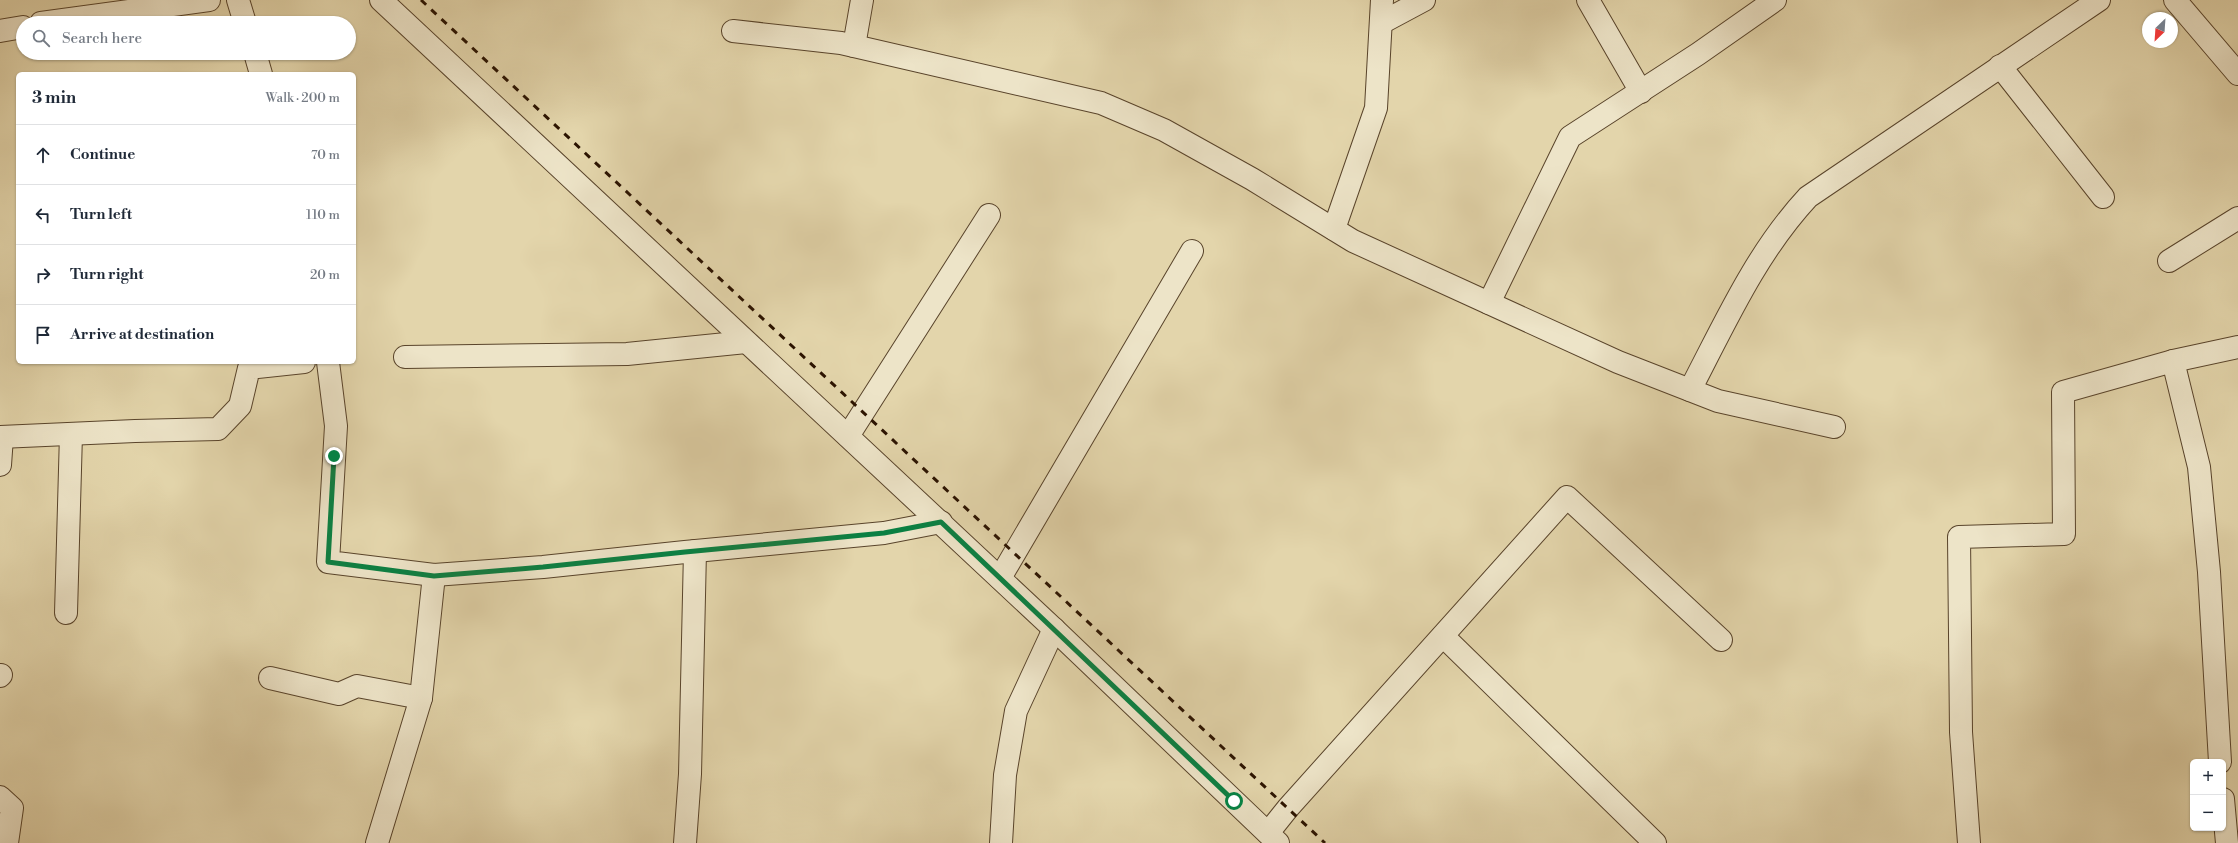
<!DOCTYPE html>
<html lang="en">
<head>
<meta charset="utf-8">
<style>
  :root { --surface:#fff; --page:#f6f6f7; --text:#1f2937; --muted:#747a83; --line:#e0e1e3 }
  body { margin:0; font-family:"Libre Bodoni",serif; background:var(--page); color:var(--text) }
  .controls { position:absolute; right:12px; bottom:12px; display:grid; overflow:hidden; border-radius:6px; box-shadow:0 1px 3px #0004 }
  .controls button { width:36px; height:36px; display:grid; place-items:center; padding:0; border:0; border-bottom:1px solid var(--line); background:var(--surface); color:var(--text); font:20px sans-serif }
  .compass { position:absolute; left:2142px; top:12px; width:36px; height:36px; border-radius:50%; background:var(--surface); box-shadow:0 1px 3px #0004; rotate:205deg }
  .stop { position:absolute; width:12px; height:12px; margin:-9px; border:3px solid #0b8043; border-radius:50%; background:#fff }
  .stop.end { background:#0b8043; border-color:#fff; box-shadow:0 1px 4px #0008 }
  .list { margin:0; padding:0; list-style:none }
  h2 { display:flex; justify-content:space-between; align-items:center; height:52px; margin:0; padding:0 16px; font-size:17px }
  h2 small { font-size:13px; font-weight:400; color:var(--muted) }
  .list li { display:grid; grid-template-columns:26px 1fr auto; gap:12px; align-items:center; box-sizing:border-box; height:60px; padding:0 16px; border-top:1px solid var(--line) }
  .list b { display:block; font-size:15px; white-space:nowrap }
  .list em { font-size:13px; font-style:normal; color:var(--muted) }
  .icon { flex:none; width:22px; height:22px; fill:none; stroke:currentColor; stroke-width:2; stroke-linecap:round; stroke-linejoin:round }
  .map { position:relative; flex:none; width:2238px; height:843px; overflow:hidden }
  .search { position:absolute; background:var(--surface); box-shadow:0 1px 3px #0004; left:16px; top:16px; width:340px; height:44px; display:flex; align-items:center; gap:10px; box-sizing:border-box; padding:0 14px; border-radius:22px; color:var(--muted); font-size:15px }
  .panel { position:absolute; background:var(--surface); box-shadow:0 1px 3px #0004; left:16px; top:72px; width:340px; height:292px; border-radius:6px }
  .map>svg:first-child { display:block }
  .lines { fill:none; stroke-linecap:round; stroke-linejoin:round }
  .street-casing { stroke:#59442b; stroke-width:24 }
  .street { stroke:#ede4c8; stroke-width:22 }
  .rail { stroke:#2b1300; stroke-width:3; stroke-dasharray:7 7; stroke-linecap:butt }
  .route { stroke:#0b8043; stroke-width:5 }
</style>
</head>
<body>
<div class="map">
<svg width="2238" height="843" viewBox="0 0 2238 843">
  <rect width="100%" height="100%" fill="#e3d5ab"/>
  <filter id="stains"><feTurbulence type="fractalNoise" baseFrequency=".005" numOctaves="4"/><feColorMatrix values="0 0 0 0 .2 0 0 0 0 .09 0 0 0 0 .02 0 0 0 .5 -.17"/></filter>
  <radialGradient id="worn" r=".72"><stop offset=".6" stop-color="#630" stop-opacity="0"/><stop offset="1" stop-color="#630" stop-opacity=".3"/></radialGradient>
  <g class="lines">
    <g class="street-casing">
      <g id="street">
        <path d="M238,0L245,23"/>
        <path d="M381,0L1054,629L1278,843"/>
        <path d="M1588,0L1641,92"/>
        <path d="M2175,0L2238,74"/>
        <path d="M41,23L209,0"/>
        <path d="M1381,23L1424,0"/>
        <path d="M0,31L23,27"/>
        <path d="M733,31L841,43L1101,103L1164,130L1252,179L1353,241L1618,362L1718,401L1834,427"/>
        <path d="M854,46L862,0"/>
        <path d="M255,53L261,74"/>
        <path d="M2000,66L2103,197"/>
        <path d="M1334,229L1376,108L1382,0"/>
        <path d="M2169,261L2238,218"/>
        <path d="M1489,303L1570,137L1698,54L1775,0"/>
        <path d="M405,357L627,354L746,342"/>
        <path d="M2173,361L2199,467L2209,572L2220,762"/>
        <path d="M328,362L336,426L328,562L434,575L543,567L685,552L884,533L941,522"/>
        <path d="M1690,390C1725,323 1756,253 1808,197L2099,0"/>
        <path d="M848,436L989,215"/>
        <path d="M0,437L135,431L218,429L240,406L249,368L304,362"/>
        <path d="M0,465L2,437"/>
        <path d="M1000,578L1192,251"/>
        <path d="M66,613L71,434"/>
        <path d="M1443,636L1655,843"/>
        <path d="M0,676L1,675"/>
        <path d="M270,678L339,694L357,686L421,698"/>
        <path d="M0,797L12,808L7,843"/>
        <path d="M2223,799L2227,843"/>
        <path d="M1268,833L1288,808L1567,497L1721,640"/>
        <path d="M377,843L421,698L434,575"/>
        <path d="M685,843L690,774L695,551"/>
        <path d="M1001,843L1005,775L1016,711L1054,629"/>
        <path d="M1969,843L1961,732L1959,537L2064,534L2063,392L2173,361L2238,347"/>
      </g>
    </g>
    <use href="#street" class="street"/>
    <path class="rail" d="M421,0L1325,843"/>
  </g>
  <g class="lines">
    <path class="route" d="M334,456L328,562L434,576L543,567L685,552L884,533L941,522L1234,801"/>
  </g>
  <rect width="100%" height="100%" filter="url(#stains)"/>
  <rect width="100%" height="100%" fill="url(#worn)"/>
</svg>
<div class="controls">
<button>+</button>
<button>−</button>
</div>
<svg class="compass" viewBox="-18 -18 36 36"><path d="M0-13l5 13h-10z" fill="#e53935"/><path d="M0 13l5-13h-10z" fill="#747a83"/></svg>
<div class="stop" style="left:1234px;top:801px"></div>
<div class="stop end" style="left:334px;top:456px"></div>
<div class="search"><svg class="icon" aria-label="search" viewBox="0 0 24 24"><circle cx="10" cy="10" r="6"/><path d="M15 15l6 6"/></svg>Search here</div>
<section class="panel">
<h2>3 min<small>Walk · 200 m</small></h2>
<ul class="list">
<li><svg class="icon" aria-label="ahead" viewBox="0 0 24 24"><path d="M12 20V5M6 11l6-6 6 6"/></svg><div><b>Continue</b></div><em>70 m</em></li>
<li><svg class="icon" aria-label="left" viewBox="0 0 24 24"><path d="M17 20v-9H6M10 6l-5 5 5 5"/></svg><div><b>Turn left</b></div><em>110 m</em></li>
<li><svg class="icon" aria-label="right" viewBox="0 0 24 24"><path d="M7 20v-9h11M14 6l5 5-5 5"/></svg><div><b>Turn right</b></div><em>20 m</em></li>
<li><svg class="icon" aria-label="arrive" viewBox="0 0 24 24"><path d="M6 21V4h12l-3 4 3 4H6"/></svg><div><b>Arrive at destination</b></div></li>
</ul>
</section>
</div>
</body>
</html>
